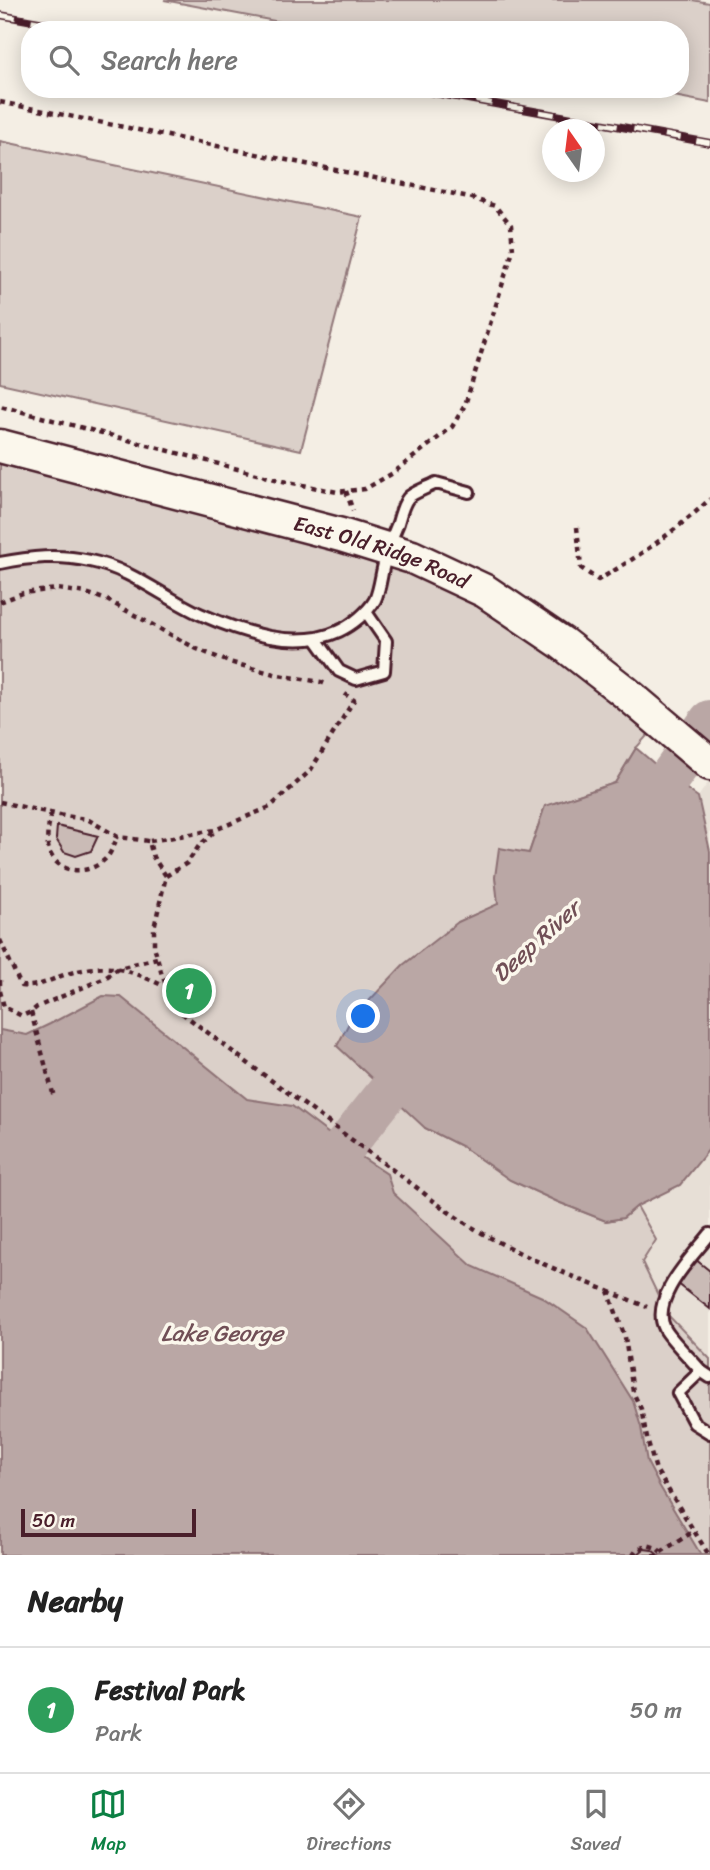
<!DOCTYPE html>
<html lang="en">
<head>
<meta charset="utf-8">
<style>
  :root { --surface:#fff; --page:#f2f2f2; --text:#222; --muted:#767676; --line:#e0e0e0; --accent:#0b8043 }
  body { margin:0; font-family:Sriracha,sans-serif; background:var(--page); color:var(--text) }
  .compass { position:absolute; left:542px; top:119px; width:63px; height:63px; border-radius:50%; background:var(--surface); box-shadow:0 4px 18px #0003; rotate:346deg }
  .scale { position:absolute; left:21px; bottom:18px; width:175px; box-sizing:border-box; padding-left:7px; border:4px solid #4a1f2b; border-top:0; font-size:19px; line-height:24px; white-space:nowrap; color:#4a1f2b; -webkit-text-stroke:5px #fbf7ec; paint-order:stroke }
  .you { position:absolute; left:364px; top:1017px; width:24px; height:24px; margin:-18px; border:5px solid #fff; border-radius:50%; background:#1a73e8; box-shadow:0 0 0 10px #1a73e833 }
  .badge { display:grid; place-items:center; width:46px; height:46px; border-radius:50%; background:var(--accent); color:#fff; font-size:23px; font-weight:700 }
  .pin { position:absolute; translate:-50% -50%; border:4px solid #fff; box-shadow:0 2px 7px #0006 }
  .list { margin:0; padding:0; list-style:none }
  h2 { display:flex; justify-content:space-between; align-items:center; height:91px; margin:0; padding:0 28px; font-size:30px }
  h2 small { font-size:23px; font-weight:400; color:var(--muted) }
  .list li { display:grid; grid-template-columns:46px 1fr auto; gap:21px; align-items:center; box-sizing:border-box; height:126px; padding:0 28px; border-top:2px solid var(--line) }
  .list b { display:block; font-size:26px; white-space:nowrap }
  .list p { margin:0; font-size:23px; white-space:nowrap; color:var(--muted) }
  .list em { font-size:23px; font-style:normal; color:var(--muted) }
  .icon { flex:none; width:38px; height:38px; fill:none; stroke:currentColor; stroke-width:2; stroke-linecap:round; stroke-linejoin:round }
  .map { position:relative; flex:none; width:710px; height:1555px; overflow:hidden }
  .search { position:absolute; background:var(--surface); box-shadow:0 4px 18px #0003; left:21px; right:21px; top:21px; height:77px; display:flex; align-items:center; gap:18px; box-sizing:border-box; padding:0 24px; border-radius:28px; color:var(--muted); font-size:26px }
  .sheet { height:217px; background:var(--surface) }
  nav { display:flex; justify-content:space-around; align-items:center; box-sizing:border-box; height:98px; border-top:2px solid var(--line); background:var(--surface); font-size:19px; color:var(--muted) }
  nav a { display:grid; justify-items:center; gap:4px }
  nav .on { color:var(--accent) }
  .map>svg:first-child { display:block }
  .built { fill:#e7dfd6 }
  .green { fill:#dbd0c9; stroke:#92787a; stroke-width:2 }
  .water { fill:#baa7a5; stroke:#8d7174; stroke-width:2 }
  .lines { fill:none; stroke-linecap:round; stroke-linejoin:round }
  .river { stroke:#baa7a5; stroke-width:42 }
  .building { fill:#cabbb6; stroke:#4a1f2b; stroke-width:2 }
  .lane-casing { stroke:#4a1f2b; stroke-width:16 }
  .secondary-casing { stroke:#4a1f2b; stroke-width:37 }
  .path { stroke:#4a1f2b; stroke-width:4.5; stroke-dasharray:5 5; stroke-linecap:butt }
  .lane { stroke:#fbf7ec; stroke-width:10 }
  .secondary { stroke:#fbf7ec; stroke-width:32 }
  .rail-casing { stroke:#4a1f2b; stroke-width:8 }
  .rail { stroke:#fbf7ec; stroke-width:5; stroke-dasharray:16; stroke-linecap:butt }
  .labels { text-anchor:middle; stroke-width:7; stroke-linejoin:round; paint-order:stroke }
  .street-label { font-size:21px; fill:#4a1f2b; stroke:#fbf7ec }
  .water-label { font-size:23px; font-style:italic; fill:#714f56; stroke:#fbf7ec }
</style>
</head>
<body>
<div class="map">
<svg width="710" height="1555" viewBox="0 0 710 1555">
  <rect width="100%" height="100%" fill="#f4eee4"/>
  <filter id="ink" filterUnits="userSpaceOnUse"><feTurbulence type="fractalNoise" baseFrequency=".0143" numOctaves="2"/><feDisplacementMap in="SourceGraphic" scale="14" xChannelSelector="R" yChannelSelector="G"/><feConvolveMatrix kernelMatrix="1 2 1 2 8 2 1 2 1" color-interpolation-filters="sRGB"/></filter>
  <g filter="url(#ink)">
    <g class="built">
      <path d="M710,780V851L698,797Z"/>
      <path d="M710,1148V1359L666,1311L642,1262L656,1240L637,1206L680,1185Z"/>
    </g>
    <g class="green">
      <path d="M164,0H692L710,3V103L638,89H680V30H322Z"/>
      <path d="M0,141L362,217L301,450L0,383Z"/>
      <path d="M0,453L358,548L487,602L654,728L636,748L615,783L545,806L529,853L495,877L499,904L458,922L425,1128L463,1147L510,1180L558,1202L606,1221L623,1218L637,1206L656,1240L642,1262L667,1314L710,1359V1555H601L0,1055Z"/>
    </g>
    <g class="water">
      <path d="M636,748L670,777L698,797L710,851V1148L680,1185L637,1206L623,1218L606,1221L558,1202L510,1180L463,1147L425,1128L337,1046L350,1021L403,965L458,922L498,904L495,877L499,848L529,853L545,806L615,783Z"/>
      <path d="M103,996L121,997L247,1099L292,1106L345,1146L387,1174L393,1193L472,1266L542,1297L587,1328L633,1401L641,1427L647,1462L659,1485L701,1555H0V1030L27,1035L50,1024Z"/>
    </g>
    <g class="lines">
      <g class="river">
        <path d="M637,823L710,721"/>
        <path d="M345,1146L423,1048"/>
      </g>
    </g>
    <g class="building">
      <path d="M57,826L98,836L91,851L76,856L64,852L56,839Z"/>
      <path d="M695,1259L710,1271V1309L677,1283Z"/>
      <path d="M644,1549L652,1550L658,1555H637Z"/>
    </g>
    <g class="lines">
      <g class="lane-casing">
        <g id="lane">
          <path d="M0,563C30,557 59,554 90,561C131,569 163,597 200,614C241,632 296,651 339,631C352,625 368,612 375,600C380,589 381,575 384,564C387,550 392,537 398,523C400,516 403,504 408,498C412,493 429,487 436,483L469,492"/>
          <path d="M316,639L339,671L356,679L384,671L386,641L366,612"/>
          <path d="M701,1371C693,1361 670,1339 665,1329C649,1299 693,1256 710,1234"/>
          <path d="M710,1377L701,1371L678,1393L694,1423L710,1433"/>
        </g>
      </g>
      <g class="secondary-casing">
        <g id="secondary">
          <path id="s1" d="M0,446L341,535L412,557L485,591L562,643L625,692L710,764"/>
        </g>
      </g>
      <g class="path">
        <path d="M0,102L469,197L495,206L511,225L513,250L465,405L452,427L393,473L365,489L337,492L283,481L0,406"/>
        <path d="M346,491L353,511"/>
        <path d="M577,527L581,568L598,580C638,557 676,531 710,499"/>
        <path d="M0,602L23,593L57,589L86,593L107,600L197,649L229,662L278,675L321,682L328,685"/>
        <path d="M0,802L64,816L87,819L118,837L149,841L153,857L166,876L154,928V946L162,975L170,994L182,1013L249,1064L420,1190C476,1237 541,1264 608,1291L625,1337L633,1392L641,1409L648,1443L656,1470L709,1555"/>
        <path d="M51,814C49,824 46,835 48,846C54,876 91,877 108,856C112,851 114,843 118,837"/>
        <path d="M150,841L215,830L270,807L310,771L354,700L345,694"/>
        <path d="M166,876L187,863L199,846L214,832"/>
        <path d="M0,940L21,986C39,988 51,979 67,974C109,961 128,969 166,987"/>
        <path d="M0,980V989"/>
        <path d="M0,991L4,1007L22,1016L31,1012L37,1007L105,978L119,968L157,958"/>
        <path d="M31,1012L54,1097"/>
        <path d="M608,1291L647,1307"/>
        <path d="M661,1552L694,1531"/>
        <path d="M633,1555L637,1550L647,1545L657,1548L661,1552"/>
      </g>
      <use href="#lane" class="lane"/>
      <use href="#secondary" class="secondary"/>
      <g class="rail-casing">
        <g id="rail">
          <path d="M0,15L83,30"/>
          <path d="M413,89L710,143"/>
        </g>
      </g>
      <use href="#rail" class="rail"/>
    </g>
  </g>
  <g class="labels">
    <g class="street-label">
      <text dy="7" stroke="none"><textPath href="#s1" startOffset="396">East Old Ridge Road</textPath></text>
    </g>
    <g class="water-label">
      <text transform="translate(536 941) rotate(-42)" y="8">Deep River</text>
      <text x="222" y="1341">Lake George</text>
    </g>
  </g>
</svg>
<svg class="compass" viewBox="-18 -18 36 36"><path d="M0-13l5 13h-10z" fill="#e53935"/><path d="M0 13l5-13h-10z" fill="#767676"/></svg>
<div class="scale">50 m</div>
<div class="you"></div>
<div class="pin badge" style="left:189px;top:991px;background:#2e9e5b">1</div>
<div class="search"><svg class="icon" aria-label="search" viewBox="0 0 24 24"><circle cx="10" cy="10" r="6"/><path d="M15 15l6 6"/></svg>Search here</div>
</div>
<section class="sheet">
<h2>Nearby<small></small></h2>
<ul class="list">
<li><span class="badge" style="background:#2e9e5b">1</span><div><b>Festival Park</b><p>Park</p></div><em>50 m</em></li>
</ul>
</section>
<nav>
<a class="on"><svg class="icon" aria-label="map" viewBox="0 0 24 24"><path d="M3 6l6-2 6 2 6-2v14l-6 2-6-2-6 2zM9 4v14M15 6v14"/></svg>Map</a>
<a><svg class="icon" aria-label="directions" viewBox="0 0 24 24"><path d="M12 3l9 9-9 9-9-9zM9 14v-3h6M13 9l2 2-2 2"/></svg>Directions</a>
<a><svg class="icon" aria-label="saved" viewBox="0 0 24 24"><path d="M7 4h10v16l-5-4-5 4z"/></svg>Saved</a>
</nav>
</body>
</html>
